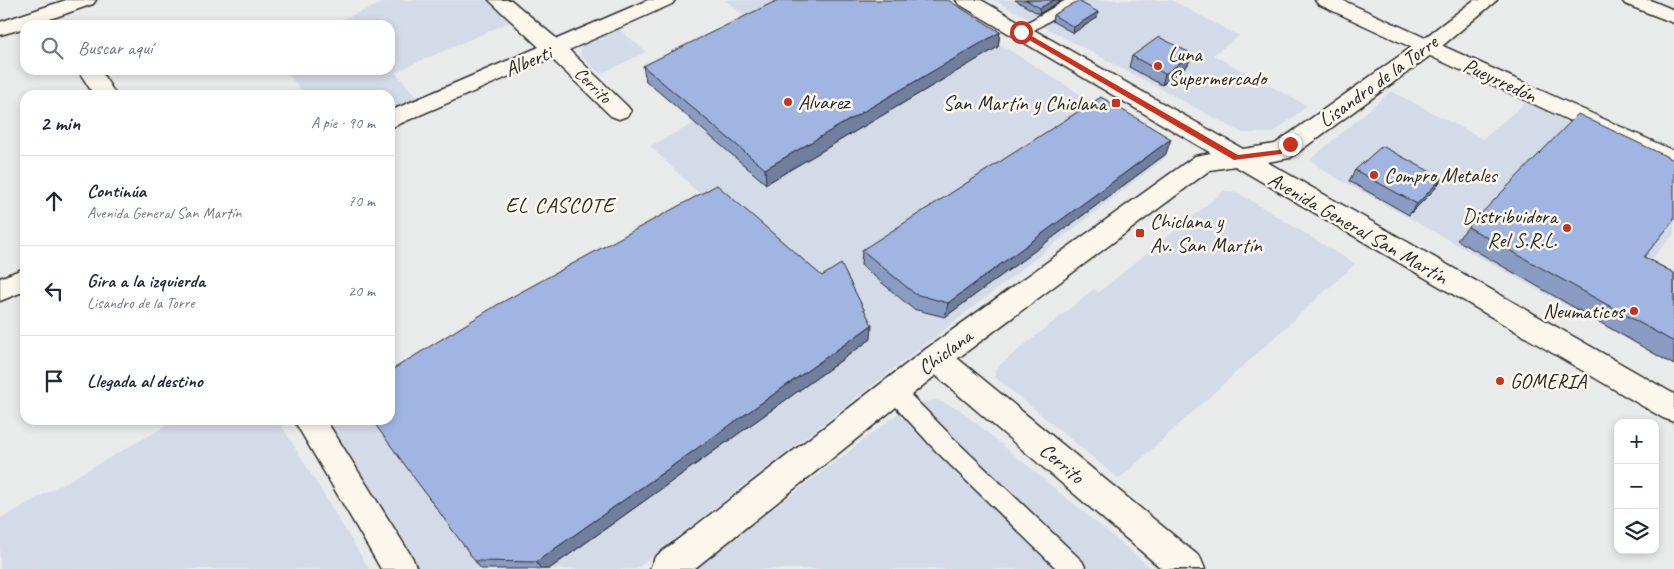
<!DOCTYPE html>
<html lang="es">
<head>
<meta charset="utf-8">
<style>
  :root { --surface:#fff; --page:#f6f6f7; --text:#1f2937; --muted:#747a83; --line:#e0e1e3 }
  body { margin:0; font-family:Caveat,sans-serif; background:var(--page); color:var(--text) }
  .controls { position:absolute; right:15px; bottom:15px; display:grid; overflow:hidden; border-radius:10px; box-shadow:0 2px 8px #0003 }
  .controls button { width:45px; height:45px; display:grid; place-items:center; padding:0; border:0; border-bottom:1px solid var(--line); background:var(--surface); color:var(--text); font:25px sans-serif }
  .stop { position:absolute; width:15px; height:15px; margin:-11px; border:4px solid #c8321e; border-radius:50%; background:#fff }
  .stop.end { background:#c8321e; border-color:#fff; box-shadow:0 1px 5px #0008 }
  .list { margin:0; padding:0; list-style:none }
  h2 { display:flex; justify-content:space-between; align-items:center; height:65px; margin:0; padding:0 20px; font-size:21px }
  h2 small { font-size:16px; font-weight:400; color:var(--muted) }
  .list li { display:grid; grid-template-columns:32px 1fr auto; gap:15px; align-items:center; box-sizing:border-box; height:90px; padding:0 20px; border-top:1px solid var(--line) }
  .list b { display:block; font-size:19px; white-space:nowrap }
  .list p { margin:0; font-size:16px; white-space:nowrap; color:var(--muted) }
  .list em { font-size:16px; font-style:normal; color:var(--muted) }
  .icon { flex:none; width:28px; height:28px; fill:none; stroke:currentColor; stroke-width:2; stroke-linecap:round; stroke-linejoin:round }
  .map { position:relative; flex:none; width:1674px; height:569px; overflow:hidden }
  .search { position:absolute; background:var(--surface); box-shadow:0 2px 8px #0003; left:20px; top:20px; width:375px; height:55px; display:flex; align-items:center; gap:12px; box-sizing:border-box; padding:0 18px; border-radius:15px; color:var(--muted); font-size:19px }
  .panel { position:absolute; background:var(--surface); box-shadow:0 2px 8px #0003; left:20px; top:90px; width:375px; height:335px; border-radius:15px }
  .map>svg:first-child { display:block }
  .built { fill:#d3dae8 }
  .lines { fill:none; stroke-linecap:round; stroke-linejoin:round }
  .lane-casing { stroke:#2b2b2b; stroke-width:3 }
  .street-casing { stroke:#2b2b2b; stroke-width:3 }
  .secondary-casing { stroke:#2b2b2b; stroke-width:3 }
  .lane { fill:#fbf7ec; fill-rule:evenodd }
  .street { fill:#fbf7ec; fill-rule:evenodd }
  .secondary { fill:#fbf7ec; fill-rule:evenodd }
  .wall { fill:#8a9cc3; stroke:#2b2b2b }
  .shaded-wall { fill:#717f9f; stroke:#2b2b2b }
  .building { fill:#a1b5e3; stroke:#2b2b2b }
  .route { fill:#c8321e }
  .poi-dot { fill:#c8321e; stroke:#fbf7ec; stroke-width:2 }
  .labels { text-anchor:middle; stroke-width:5; stroke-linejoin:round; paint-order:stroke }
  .far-street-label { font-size:18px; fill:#2b2b2b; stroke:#fbf7ec }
  .poi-label { font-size:21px; fill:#2b2b2b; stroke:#fbf7ec; text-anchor:start }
  .street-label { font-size:21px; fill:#2b2b2b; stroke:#fbf7ec }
  .neighbourhood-label { font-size:22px; letter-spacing:1px; fill:#2b2b2b; stroke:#fbf7ec }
</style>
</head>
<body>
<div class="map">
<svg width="1674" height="569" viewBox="0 0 1674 569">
  <rect width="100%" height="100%" fill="#e9eaea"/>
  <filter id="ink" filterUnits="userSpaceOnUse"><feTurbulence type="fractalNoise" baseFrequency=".02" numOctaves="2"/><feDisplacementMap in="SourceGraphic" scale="10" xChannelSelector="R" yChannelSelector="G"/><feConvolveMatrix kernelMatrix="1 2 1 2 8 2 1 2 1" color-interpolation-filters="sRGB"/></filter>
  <g filter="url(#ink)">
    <g class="built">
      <path d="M391,0H488L512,21L395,72L419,100L390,112V95H305L285,70H390V25H327Z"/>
      <path d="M725,0H929L1166,148V157L636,569H412L322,424L329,420H390L710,204L650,146L695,123L646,81L757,25Z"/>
      <path d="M994,0H1171L1239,36L1213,55L1307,106L1273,133H1243Z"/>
      <path d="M618,28L646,52L600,74L581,56L580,47Z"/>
      <path d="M1391,91L1483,139L1526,102L1674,175V234L1637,275L1674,340V365L1321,169L1311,159Z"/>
      <path d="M1224,191L1237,192L1355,264L1119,479L995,377V369L1094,289L1099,292Z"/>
      <path d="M936,400L959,409L1152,569H694L911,404Z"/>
      <path d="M177,420H278L369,569H0V519Z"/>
    </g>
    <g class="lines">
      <g class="lane-casing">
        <g id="lane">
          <path d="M1066,0H1083L1026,35H1016L1014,32L1016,29Z"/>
          <path d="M894,382L901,385L952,437L1082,561L1086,569H1057L936,451L887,397L884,391L887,385Z"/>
        </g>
      </g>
      <g class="street-casing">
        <g id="street">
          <path d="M66,0H96L93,4L33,25H25V28L0,35V22Z"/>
          <path d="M489,0H511L557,39L648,0H675L672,4L569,50L627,106L631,111L627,116L619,119L611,116L551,58L390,128V111L539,47Z"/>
          <path d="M1315,0H1342L1674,151V169L1318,4Z"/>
          <path d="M1622,0H1650L1674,10V23L1625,4Z"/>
          <path d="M78,70H100L116,95H94Z"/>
          <path d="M25,268V291L0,301V278Z"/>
          <path d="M936,346L946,349L1200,557L1205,569H1162L926,367L921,358L926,349Z"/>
          <path d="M294,420H326L412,557L417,569H381Z"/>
        </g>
      </g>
      <g class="secondary-casing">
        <path id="secondary" d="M956,0H981L1243,149L1275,144L1419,42L1474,0H1497L1435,52L1290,158L1267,162L1674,394V422L1663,418L1235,166L1210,170L946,367L694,569H650L655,557L926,349L1195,156L1211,153L959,4Z"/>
      </g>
      <use href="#lane" class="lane"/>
      <use href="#street" class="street"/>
      <use href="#secondary" class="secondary"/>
    </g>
    <g class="wall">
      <path d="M1015,0H1062L1039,14Z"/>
      <path d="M1053,15L1097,18L1073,33L1052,21Z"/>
      <path d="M1000,32L998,47L766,184L646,81L643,66Z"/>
      <path d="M1132,56L1188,65L1162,85L1129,67Z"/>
      <path d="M1166,154L945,317L913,309L861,265L862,250Z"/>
      <path d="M1355,170L1442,178L1435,189L1409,215L1349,181Z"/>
      <path d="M1468,227L1644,257L1674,273V365L1457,240Z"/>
      <path d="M871,339L549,569H481L475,561Z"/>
    </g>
    <g class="shaded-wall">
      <path d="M1054,0H1062L1039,14L1040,8Z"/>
      <path d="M1098,12L1097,18L1073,33L1074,27Z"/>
      <path d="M1000,32L998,47L766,184L765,169Z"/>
      <path d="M1192,54L1188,65L1162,85L1165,74Z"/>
      <path d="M1171,139L1166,154L945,317L948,303Z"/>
      <path d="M1442,178L1435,189L1409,215L1417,204Z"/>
      <path d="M872,325L871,339L549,569H541L536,562Z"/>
    </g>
    <g class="building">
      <path d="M778,0H948L1000,32L765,169L643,66Z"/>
      <path d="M1026,0H1054L1040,8Z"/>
      <path d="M1078,1L1098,12L1074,27L1053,15Z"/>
      <path d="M1159,37L1192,54L1165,74L1132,56Z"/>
      <path d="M1101,97L1171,139L948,303L915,294L862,250Z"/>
      <path d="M1578,114L1674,160V220L1644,257L1674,273V342L1468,227Z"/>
      <path d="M1382,146L1442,178L1417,204L1355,170Z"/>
      <path d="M717,185L822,276L841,264L872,325L536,562L475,561L372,420H390V371L497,305Z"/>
    </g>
  </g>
  <path class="route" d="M1019,31H1023L1238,155L1279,150L1290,141L1294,144L1281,154L1234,160L1019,34Z"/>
  <g class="poi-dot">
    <circle cx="1158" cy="66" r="5"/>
    <circle cx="788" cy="102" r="5"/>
    <rect x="1111" y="98" width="10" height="10" rx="2.5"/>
    <circle cx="1374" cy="175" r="5"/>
    <circle cx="1567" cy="228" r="5"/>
    <rect x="1135" y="228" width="10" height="10" rx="2.5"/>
    <circle cx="1634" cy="311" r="5"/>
    <circle cx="1500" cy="381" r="5"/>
  </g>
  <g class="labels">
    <g class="far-street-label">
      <text transform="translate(593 85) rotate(44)" y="6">Cerrito</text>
    </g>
    <g class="poi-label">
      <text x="1168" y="61">Luna<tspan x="1168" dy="24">Supermercado</tspan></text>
      <text x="798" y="109">Alvarez</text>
      <text x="1106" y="110" text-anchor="end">San Martín y Chiclana</text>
      <text x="1384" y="182">Compro Metales</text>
      <text x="1557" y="223" text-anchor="end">Distribuidora<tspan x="1557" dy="24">Rel S.R.L.</tspan></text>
      <text x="1150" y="228">Chiclana y<tspan x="1150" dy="24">Av. San Martín</tspan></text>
      <text x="1624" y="318" text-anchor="end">Neumaticos</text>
      <text x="1510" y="388">GOMERIA</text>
    </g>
    <g class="street-label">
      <text transform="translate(528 61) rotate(-23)" y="7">Alberti</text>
      <text transform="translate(1500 80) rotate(25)" y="7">Pueyrredón</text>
      <text transform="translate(1378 81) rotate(-36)" y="7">Lisandro de la Torre</text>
      <text transform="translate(1358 228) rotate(30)" y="7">Avenida General San Martín</text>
      <text transform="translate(945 352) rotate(-37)" y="7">Chiclana</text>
      <text transform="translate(1062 463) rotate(40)" y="7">Cerrito</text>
    </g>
    <g class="neighbourhood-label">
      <text x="560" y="212">EL CASCOTE</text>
    </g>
  </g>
</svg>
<div class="controls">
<button>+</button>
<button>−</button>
<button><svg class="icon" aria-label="layers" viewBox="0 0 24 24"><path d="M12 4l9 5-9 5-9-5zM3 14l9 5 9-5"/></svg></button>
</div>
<div class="stop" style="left:1021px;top:32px"></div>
<div class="stop end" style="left:1290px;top:144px"></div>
<div class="search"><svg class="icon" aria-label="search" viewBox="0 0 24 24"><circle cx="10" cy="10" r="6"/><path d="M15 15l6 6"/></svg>Buscar aquí</div>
<section class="panel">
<h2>2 min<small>A pie · 90 m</small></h2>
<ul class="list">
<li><svg class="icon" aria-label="ahead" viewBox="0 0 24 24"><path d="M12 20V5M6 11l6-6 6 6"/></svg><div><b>Continúa</b><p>Avenida General San Martín</p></div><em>70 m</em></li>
<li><svg class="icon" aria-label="left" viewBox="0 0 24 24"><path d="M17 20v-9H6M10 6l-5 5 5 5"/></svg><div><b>Gira a la izquierda</b><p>Lisandro de la Torre</p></div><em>20 m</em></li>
<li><svg class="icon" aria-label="arrive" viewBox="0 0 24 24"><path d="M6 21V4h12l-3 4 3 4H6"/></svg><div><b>Llegada al destino</b></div></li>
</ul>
</section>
</div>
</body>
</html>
